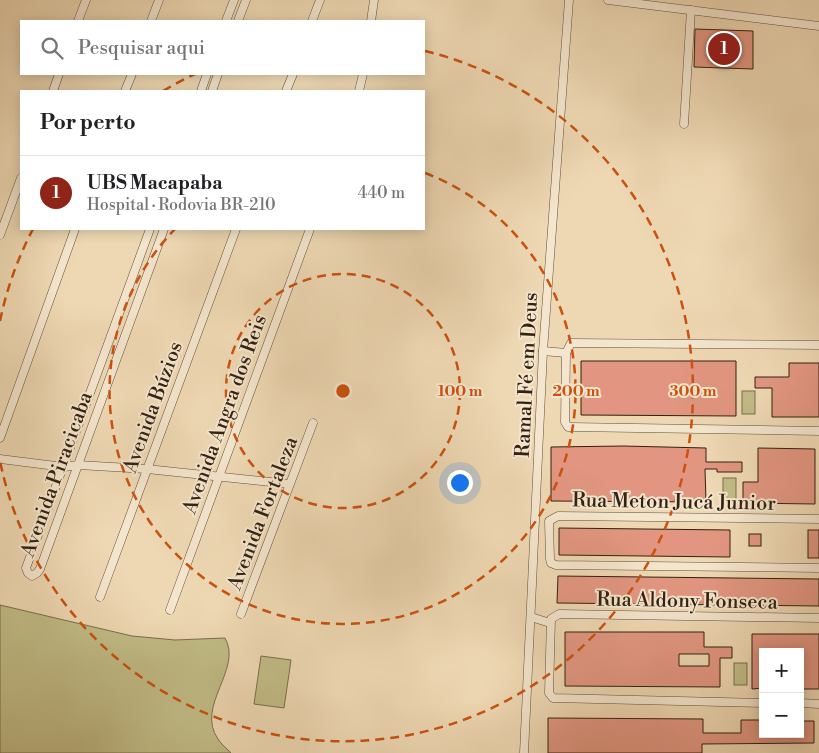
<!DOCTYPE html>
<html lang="pt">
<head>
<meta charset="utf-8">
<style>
  :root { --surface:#fff; --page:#f6f6f6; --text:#202124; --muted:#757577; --line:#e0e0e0; --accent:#8f2418 }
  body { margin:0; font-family:"Libre Bodoni",serif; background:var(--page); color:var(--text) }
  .controls { position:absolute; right:15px; bottom:15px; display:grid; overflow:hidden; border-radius:0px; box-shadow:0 2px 12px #0003 }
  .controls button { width:45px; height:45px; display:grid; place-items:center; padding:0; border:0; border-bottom:1px solid var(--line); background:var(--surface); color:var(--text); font:25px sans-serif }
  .you { position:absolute; left:459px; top:482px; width:18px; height:18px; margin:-12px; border:4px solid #fff; border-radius:50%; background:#1a73e8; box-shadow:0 0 0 8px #1a73e833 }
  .badge { display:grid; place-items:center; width:32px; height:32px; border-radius:50%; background:var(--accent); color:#fff; font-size:16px; font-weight:700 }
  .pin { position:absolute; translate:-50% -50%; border:2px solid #fff; box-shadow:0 1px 5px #0006 }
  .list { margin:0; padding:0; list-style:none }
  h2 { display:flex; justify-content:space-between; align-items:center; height:65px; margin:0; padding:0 20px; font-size:21px }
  h2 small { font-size:16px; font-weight:400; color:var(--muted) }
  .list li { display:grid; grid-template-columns:32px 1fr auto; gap:15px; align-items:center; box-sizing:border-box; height:75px; padding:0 20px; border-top:1px solid var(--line) }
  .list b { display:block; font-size:19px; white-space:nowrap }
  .list p { margin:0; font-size:16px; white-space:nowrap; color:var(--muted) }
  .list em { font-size:16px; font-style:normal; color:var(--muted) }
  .icon { flex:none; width:28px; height:28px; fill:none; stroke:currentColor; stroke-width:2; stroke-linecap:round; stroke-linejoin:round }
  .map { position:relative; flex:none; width:819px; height:753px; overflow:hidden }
  .search { position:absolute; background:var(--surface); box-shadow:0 2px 12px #0003; left:20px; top:20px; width:405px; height:55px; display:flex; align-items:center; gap:12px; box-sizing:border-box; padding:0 18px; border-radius:0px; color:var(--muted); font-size:19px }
  .panel { position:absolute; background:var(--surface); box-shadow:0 2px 12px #0003; left:20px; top:90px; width:405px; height:140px; border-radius:0px }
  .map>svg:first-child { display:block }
  .green { fill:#c1bc87; stroke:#7a6e4c }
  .building { fill:#e29681; stroke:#332111; fill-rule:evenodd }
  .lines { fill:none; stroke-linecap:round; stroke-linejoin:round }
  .minor-casing { stroke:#624f3a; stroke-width:9 }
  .minor { stroke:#f4e6ce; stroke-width:8 }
  .ring { fill:none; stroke:#cd510d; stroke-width:2.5; stroke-dasharray:9 6 }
  .labels { text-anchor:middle; stroke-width:4; stroke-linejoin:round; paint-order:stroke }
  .street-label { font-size:20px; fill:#332111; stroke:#f4e6ce }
  .centre { fill:#cd510d; stroke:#f4e6ce; stroke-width:2.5 }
  .ring-label { font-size:15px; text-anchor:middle; font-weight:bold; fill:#cd510d; stroke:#f4e6ce; stroke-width:4; stroke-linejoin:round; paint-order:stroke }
</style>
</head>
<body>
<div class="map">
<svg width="819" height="753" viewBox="0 0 819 753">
  <rect width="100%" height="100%" fill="#eed8b3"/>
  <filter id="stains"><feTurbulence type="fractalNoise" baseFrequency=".004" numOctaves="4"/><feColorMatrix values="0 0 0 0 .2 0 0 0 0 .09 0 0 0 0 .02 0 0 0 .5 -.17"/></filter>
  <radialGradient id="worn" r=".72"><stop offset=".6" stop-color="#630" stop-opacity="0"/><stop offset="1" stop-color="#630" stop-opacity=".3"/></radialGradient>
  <g class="green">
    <rect x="742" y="391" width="13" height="23"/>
    <rect x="723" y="478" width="13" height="22"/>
    <path d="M0,605L132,636L175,640L225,638C243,669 195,706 218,739C221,744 227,749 231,753H0Z"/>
    <path d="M261,656L291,660L284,708L254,704Z"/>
    <rect x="734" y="663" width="13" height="22"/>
  </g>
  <g class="building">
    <path d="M695,29L753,31V69L694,67Z"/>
    <path d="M581,361H736V416L581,415Z"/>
    <path d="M789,363H819V417H772V388H755V377H789Z"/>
    <path d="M623,446L706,448V462H742V472H717V469H705L706,502L551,501V447Z"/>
    <path d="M758,448L815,449V504L743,503V482H758Z"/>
    <path d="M559,528L730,530V557L559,555Z"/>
    <rect x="808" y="530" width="11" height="28"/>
    <rect x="749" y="534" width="12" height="12"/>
    <path d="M558,576L819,579V606L557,603Z"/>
    <path d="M565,632H704V647H732V658H720V687L565,686ZM679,654H709V666H679Z"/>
    <path d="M752,634H819V689H800V652H763V688L752,689Z"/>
    <path d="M548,718L703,719V733H741V720H763V734L772,735L800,734V721H814V743L702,744V753H548Z"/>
  </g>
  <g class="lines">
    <g class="minor-casing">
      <g id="minor">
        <path d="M608,0L819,26"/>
        <path d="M78,21L86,0"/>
        <path d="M151,21L159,0"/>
        <path d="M226,21L234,0"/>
        <path d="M238,21L246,0"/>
        <path d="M312,21L320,0"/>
        <path d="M371,21L374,0"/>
        <path d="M53,91L59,74"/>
        <path d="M125,91L132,74"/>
        <path d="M201,91L207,74"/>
        <path d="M212,91L218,74"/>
        <path d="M286,91L293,74"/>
        <path d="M359,91L363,74"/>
        <path d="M684,124L691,10"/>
        <path d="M150,229L26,568L28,573L32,576L37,573L40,569L164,229"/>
        <path d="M0,235L21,178"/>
        <path d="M819,345L571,343L566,353L565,422L568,427H571L819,431"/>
        <path d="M543,351L566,353"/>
        <path d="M0,438L75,229"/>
        <path d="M0,459L64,467L78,465L147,469L289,484"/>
        <path d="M819,519L558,516L549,521L550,559L551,563L556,565L819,568"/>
        <path d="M100,597L236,229"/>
        <path d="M170,610L310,229"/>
        <path d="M241,614L313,423"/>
        <path d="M531,617L550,623"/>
        <path d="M763,703L553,698L549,693L551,619L559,614L819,618"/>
        <path d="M800,703L819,704"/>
        <path d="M524,753L543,351L569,0"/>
      </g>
    </g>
    <use href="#minor" class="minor"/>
  </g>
  <g class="ring">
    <circle cx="343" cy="391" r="117"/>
    <path d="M425 173A233 233 0 1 1 175 229"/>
    <path d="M0 321A350 350 0 0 1 33 229M163 91A350 350 0 0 1 195 74M425 51A350 350 0 1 1 0 461"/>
  </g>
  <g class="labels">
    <g class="street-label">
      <text transform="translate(526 375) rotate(-87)" y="7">Ramal Fé em Deus</text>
      <text transform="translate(152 407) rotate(-70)" y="7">Avenida Búzios</text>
      <text transform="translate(224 414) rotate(-70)" y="7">Avenida Angra dos Reis</text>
      <text transform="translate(56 474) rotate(-70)" y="7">Avenida Piracicaba</text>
      <text transform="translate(674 501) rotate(1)" y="7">Rua Meton Jucá Junior</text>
      <text transform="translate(262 513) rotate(-69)" y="7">Avenida Fortaleza</text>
      <text transform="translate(687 600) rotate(1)" y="7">Rua Aldony Fonseca</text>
    </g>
  </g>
  <circle cx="343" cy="391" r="8" class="centre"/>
  <g class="ring-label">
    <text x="460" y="396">100 m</text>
    <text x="576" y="396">200 m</text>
    <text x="693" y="396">300 m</text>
  </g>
  <rect width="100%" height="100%" filter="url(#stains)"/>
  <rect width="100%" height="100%" fill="url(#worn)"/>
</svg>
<div class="controls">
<button>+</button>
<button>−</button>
</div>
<div class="you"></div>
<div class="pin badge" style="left:724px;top:49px">1</div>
<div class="search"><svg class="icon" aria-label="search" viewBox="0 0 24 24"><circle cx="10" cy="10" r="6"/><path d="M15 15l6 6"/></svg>Pesquisar aqui</div>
<section class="panel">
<h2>Por perto<small></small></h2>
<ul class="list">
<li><span class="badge">1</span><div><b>UBS Macapaba</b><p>Hospital · Rodovia BR-210</p></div><em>440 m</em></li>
</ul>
</section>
</div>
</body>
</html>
